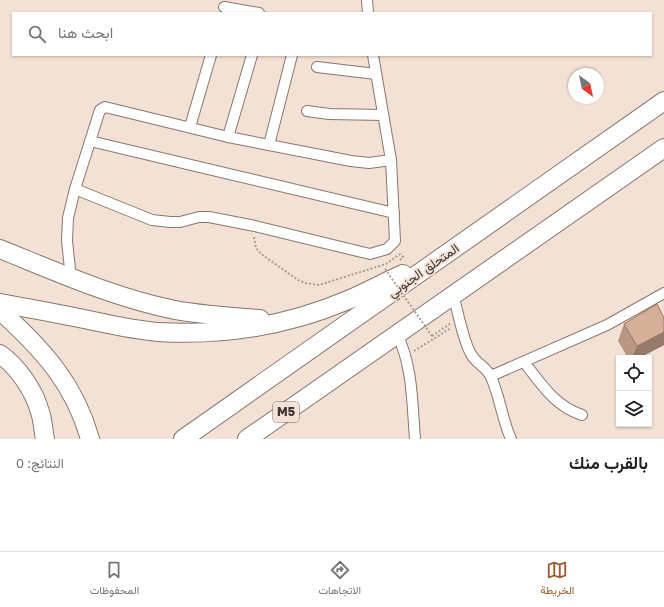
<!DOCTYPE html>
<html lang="ar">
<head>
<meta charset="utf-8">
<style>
  :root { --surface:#fff; --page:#f6f6f6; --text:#222; --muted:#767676; --line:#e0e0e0; --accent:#9c572a }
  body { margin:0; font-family:"Golos Text",Vazirmatn,sans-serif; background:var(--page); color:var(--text); direction:rtl }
  .controls { position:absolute; right:12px; bottom:12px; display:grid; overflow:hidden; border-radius:0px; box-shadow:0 1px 3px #0004 }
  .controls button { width:36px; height:36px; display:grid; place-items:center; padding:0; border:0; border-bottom:1px solid var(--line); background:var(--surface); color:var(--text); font:20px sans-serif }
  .compass { position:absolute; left:568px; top:68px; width:36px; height:36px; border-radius:50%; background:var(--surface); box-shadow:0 1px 3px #0004; rotate:147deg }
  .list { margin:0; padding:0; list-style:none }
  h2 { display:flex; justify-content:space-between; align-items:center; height:52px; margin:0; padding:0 16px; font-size:17px }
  h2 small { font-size:13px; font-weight:400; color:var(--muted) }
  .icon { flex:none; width:22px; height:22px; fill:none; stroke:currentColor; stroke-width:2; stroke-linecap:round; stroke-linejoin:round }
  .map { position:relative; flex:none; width:664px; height:439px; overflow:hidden; direction:ltr }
  .search { position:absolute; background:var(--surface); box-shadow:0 1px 3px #0004; left:12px; right:12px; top:12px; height:44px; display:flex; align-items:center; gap:10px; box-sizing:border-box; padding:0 14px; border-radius:0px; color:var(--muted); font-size:15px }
  .sheet { height:112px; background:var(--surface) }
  nav { display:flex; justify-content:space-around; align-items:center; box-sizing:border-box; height:56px; border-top:1px solid var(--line); background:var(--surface); font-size:11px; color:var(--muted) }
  nav a { display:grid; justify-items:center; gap:2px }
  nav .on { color:var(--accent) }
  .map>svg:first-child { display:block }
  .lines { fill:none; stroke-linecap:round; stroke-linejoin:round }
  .minor-casing { stroke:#88776e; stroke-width:12 }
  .motorway-casing { stroke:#88776e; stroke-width:20 }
  .path { stroke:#aa9c94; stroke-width:2; stroke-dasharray:2 2; stroke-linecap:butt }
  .minor { stroke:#fff; stroke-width:10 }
  .motorway { stroke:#fff; stroke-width:18 }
  .path-bridge { stroke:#aa9c94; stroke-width:2; stroke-dasharray:2 2; stroke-linecap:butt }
  .wall { fill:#b89683 }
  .shaded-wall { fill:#967a6a }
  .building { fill:#d6af98; stroke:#967a6a }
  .labels { text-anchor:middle; stroke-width:4; stroke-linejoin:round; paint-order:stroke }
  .shield { fill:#f4e1d6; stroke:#726862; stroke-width:1 }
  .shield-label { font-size:12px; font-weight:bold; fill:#3b3430 }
  .street-label { font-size:13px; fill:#3b3430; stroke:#f4e1d6 }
</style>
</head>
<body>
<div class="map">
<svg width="664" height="439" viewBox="0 0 664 439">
  <rect width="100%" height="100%" fill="#f4e1d6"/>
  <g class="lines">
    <g class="minor-casing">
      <g id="minor">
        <path d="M367,0L368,13"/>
        <path d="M224,7L259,13"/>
        <path d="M317,67L376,74"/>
        <path d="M307,111L329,114L383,115"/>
        <path d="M190,127L211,55"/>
        <path d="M228,137L252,55"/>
        <path d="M90,141L394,213"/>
        <path d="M269,145L292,55"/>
        <path d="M75,189L152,220L170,222H180L199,217H209L255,226L370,254L387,249L395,241L391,160L373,55"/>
        <path d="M71,278L67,241L68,218L75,189L99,113L100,110L105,107L228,137L351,161L369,163L391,160"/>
        <path d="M453,295C458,311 463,341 471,354C476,364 487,367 491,377C500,397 502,419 511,439"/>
        <path d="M397,334C413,367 412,403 415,439"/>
        <path d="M524,362C541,384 555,406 582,415"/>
        <path d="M491,376L607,325L664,293"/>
      </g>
    </g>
    <g class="motorway-casing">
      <g id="motorway">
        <path d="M0,249C57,272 115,298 175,310C203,315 232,317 260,319"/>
        <path d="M0,303C28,308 56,313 84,319C108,324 133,330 158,332C223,336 289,325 348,300C367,292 385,282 403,274"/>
        <path d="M6,316C46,353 75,386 90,439"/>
        <path d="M0,354C18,367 34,390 40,412C43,420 43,430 45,439"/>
        <path d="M183,439L664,101"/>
        <path d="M247,439L664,148"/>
      </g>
    </g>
    <g class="path">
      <path d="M254,237L256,248L261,254L298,280L305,283L319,285L386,264L400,254L403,257L400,260"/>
      <path d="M432,336L451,323"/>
      <path d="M414,351L451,328"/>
    </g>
    <use href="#minor" class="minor"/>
    <use href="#motorway" class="motorway"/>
    <path class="path-bridge" d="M385,269L432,336"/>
  </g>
  <path class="wall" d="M664,316V345L639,358H628L618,341L624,324L664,317Z"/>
  <path class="shaded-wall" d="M664,332V345L639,358H632L637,346Z"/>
  <path class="building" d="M657,304L664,318V332L637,346L624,324Z"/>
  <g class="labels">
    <rect class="shield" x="273" y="402" width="26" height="20" rx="3"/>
    <g class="shield-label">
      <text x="286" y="416">M5</text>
    </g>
    <g class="street-label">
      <text transform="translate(423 270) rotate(-35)" y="5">المتحلق الجنوبي</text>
    </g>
  </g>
</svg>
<div class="controls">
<button><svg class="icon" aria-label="locate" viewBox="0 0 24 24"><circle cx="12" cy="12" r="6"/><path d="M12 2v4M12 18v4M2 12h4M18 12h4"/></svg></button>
<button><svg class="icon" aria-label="layers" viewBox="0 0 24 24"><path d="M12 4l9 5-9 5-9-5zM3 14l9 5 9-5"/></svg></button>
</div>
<svg class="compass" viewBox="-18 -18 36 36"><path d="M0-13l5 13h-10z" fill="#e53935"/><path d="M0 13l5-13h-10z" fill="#767676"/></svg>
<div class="search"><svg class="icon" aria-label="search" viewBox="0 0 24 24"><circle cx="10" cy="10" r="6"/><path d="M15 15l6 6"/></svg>ابحث هنا</div>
</div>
<section class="sheet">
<h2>بالقرب منك<small>النتائج: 0</small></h2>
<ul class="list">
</ul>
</section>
<nav>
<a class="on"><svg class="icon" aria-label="map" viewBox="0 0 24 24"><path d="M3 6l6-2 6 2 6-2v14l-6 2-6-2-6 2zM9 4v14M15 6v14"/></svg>الخريطة</a>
<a><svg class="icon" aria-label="directions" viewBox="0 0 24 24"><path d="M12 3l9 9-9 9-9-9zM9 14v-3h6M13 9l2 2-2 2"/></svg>الاتجاهات</a>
<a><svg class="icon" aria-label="saved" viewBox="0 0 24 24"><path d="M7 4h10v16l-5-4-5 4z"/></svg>المحفوظات</a>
</nav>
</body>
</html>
